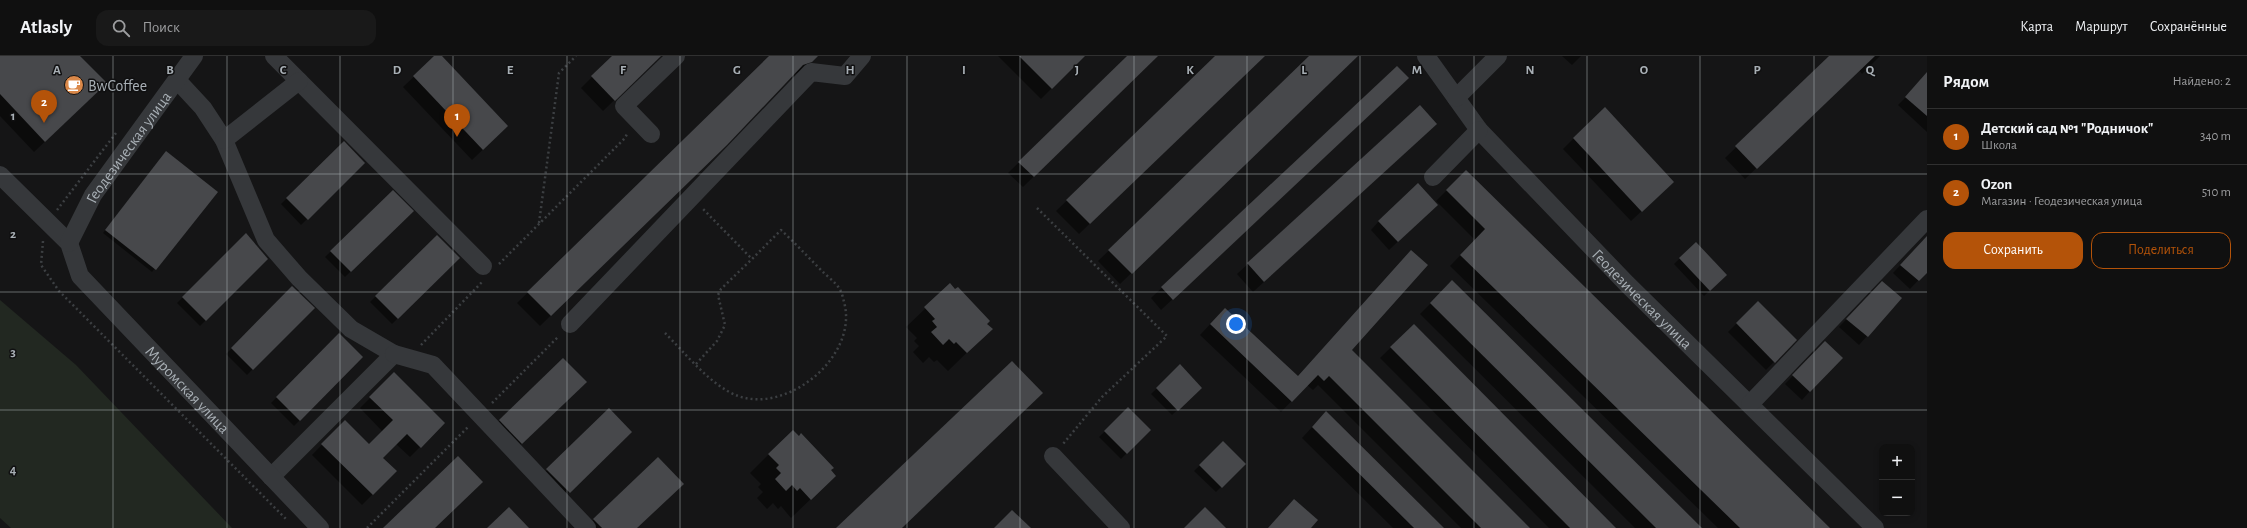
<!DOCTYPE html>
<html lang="ru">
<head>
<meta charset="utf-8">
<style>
  :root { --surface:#101010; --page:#191919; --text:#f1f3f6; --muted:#9c9d9f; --line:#303030; --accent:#b45309 }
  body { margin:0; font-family:"Alegreya Sans",sans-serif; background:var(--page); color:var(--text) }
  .controls { position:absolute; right:12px; bottom:12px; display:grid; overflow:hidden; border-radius:8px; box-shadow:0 2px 6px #0003 }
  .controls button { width:36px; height:36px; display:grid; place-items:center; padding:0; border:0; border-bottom:1px solid var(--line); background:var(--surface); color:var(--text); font:20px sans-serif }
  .you { position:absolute; left:1236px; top:268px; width:14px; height:14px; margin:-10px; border:3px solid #fff; border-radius:50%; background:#1a73e8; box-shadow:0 0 0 6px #1a73e833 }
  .badge { display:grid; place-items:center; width:26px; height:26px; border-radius:50%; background:var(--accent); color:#fff; font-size:13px; font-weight:700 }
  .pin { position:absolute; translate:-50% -33px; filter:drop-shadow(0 1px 2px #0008) }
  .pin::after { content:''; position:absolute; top:21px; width:14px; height:12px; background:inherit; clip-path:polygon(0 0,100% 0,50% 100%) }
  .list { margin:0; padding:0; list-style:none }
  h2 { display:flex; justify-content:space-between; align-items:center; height:52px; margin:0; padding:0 16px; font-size:17px }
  h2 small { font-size:13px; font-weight:400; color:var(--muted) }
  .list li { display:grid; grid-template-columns:26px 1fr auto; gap:12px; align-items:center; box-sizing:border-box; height:56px; padding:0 16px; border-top:1px solid var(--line) }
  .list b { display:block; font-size:15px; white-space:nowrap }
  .list p { margin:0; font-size:13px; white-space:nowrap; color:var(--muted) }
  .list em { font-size:13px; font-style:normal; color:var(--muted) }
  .actions { display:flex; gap:8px; padding:12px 16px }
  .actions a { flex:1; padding:9px 0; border:1px solid var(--accent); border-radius:12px; text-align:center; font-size:14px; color:var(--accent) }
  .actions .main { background:var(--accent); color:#fff }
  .icon { flex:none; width:22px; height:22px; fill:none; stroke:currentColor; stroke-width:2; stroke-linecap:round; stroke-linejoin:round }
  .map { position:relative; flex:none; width:1927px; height:472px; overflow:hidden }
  header { display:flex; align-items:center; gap:24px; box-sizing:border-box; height:56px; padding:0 20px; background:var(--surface); border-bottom:1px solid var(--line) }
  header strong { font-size:19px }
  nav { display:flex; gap:22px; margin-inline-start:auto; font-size:14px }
  .search { width:280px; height:36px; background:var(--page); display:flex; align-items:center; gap:10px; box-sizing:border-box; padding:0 14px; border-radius:12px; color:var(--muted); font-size:15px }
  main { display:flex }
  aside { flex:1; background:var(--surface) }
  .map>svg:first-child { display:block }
  .green { fill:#222821 }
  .shadow { fill:#0007 }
  .building { fill:#47484b }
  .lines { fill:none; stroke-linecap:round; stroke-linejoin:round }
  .path { stroke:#3c3f42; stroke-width:2.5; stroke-dasharray:2 3; stroke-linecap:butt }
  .minor { stroke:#36383b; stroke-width:18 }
  .grid { fill:none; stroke:#a8afb5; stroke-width:1; stroke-opacity:0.55 }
  .labels { text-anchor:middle; stroke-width:3; stroke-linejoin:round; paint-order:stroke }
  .poi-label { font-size:16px; fill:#a8afb5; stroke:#101011; text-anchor:start }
  .street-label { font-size:16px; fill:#a8afb5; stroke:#101011 }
  .grid-label { font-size:13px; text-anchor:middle; font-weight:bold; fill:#a8afb5; stroke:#101011; stroke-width:3; stroke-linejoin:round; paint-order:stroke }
</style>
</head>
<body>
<header>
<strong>Atlasly</strong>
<div class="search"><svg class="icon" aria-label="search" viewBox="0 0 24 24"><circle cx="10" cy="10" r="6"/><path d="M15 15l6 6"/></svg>Поиск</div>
<nav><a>Карта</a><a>Маршрут</a><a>Сохранённые</a></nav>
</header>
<main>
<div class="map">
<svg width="1927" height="472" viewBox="0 0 1927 472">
  <rect width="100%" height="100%" fill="#151516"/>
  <path class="green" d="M0,244L76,309L232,472H11L0,462Z"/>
  <g class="shadow">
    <path d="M0,0H79L95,38L34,96L0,60Z"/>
    <path d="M436,0H440L496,81L472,104L403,31Z"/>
    <path d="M613,0H660L603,55L581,32Z"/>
    <path d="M770,0H817L800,16L792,19L715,99L540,270L517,247Z"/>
    <path d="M998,0H1084L1041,43Z"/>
    <path d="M1128,0H1157L1023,131L1008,117Z"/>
    <path d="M1217,0H1264L1079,178L1056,155Z"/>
    <path d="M1311,0H1357L1120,228L1098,205Z"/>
    <path d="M1562,0H1581L1572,9Z"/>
    <path d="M1831,0H1880L1862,18L1859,14L1745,123L1725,102Z"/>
    <path d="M1397,11V33L1161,254L1151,242Z"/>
    <path d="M1927,20V76L1898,49Z"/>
    <path d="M1420,50L1425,78L1253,236L1237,218Z"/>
    <path d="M1574,82L1662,136L1631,165L1563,93Z"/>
    <path d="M344,86L364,107L301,169L281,148Z"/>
    <path d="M164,99L216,136L152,216L103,177Z"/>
    <path d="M1466,115L1829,472H1718L1450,210L1475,184L1436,145Z"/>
    <path d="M393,136L412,155L345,221L325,201Z"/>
    <path d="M1428,157L1389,194L1371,174L1379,165Z"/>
    <path d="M246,178L267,203L200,270L177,247Z"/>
    <path d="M437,180L459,202L392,268L370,246Z"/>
    <path d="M1927,181V215L1910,233L1893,217Z"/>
    <path d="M1696,187L1720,225L1704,240L1674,208Z"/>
    <path d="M1452,226L1701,472H1635L1420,258Z"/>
    <path d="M950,229L991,273L948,315L937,304L934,306L929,301L923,307L913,296L919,290L914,285L917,282L906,271Z"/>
    <path d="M292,232L313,252L247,319L226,298Z"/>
    <path d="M1874,234L1901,242L1859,289L1839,271Z"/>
    <path d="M1758,246L1795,284L1766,314L1728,276Z"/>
    <path d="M1215,263L1298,321L1351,294L1529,472H1461L1318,329L1313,334L1307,329L1281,356L1200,279Z"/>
    <path d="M1414,269L1615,472H1549L1380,302Z"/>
    <path d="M339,279L362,301L294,370L271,347Z"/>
    <path d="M1817,295L1810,335L1802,344L1785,328Z"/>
    <path d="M563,303L585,326L516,393L494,370Z"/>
    <path d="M1180,310L1201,332L1172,359L1151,338Z"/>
    <path d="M394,318L444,367L410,401L396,388L382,402L396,415L362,449L312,399L345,365L369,390L383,376L360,352Z"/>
    <path d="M1128,353L1149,374L1121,403L1099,381Z"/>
    <path d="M609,354L631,376L563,442L542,419Z"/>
    <path d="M1326,356L1443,472H1393L1302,382Z"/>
    <path d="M1223,387L1244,408L1216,436L1194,415Z"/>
    <path d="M769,398L816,438L791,462L781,450L778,453L773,447L767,453L757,442L763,436L758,431L761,428L750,417Z"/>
    <path d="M658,402L636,472H591L588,469Z"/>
  </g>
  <g class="building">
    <path d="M0,0H80L107,27L45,86L0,38Z"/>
    <path d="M434,0H442L508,70L483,94L413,20Z"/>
    <path d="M612,0H661L615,45L591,20Z"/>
    <path d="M769,0H818L812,6L803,9L727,89L551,260L527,236Z"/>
    <path d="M1019,0H1085L1052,33Z"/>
    <path d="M1127,0H1158L1034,121L1018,106Z"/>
    <path d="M1215,0H1265L1090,168L1066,144Z"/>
    <path d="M1309,0H1358L1132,218L1108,194Z"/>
    <path d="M1829,0H1875L1757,113L1735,90Z"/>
    <path d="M1397,10L1409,22L1173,244L1161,231Z"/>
    <path d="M1927,16V60L1905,41Z"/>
    <path d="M1420,49L1437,68L1264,226L1247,207Z"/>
    <path d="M1605,51L1674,126L1642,156L1573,82Z"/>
    <path d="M344,85L365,107L308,164L286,142Z"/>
    <path d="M166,95L218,136L156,214L105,174Z"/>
    <path d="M1466,114L1830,472H1740L1460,199L1485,173L1446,134Z"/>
    <path d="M1418,127L1438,149L1398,186L1378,165Z"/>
    <path d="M393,134L414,155L351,216L330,195Z"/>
    <path d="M246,177L268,203L206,265L182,241Z"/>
    <path d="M437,179L460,202L398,263L375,240Z"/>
    <path d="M1927,180V217L1919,225L1900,209Z"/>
    <path d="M1696,186L1727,219L1710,235L1679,202Z"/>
    <path d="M1411,194L1428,209L1352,294L1530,472H1481L1329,320L1324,325L1318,319L1292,346L1210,268L1225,252L1298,320Z"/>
    <path d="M1452,224L1702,472H1656L1430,247Z"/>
    <path d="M1882,225L1902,242L1868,281L1846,263Z"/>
    <path d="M950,227L955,233L958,231L990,265L987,268L993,273L967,297L956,286L954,288L949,283L943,289L931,276L937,271L932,265L935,263L924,251Z"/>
    <path d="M292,230L315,252L253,314L231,292Z"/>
    <path d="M1758,245L1797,284L1775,307L1736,267Z"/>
    <path d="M1414,268L1616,472H1570L1390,291Z"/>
    <path d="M339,277L363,301L300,365L276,341Z"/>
    <path d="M1825,285L1843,302L1810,336L1792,319Z"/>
    <path d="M563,302L587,326L522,388L499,364Z"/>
    <path d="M1012,305L1043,337L902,472H836Z"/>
    <path d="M1180,308L1202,332L1178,355L1156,332Z"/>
    <path d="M394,316L445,367L421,392L407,378L383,402L397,415L373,439L321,388L345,364L369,388L393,364L369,341Z"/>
    <path d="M1128,351L1151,374L1127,398L1104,375Z"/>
    <path d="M609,352L632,376L570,437L546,413Z"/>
    <path d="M1326,355L1444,472H1414L1312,371Z"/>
    <path d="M793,374L799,380L801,377L834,412L831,414L836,420L811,444L800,432L797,435L792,429L786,435L775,423L781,417L776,412L779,409L768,398Z"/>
    <path d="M1223,385L1246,408L1222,432L1199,409Z"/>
    <path d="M458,400L483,426L435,472H383Z"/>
    <path d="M658,401L684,428L637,472H602L593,463Z"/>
    <path d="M1294,443L1318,464L1311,472H1268Z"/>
    <path d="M509,451L529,472H487Z"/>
    <path d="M1205,451L1226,472H1184Z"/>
    <path d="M1012,454L1031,472H994Z"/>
  </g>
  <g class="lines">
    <g class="path">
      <path d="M1037,152L1167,280L1102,341L1063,388"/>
      <path d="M57,154L116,77"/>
      <path d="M539,167L559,17L576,0"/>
      <path d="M43,185L41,209L59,235L287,464"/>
      <path d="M499,208L625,82L628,76"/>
      <path d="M665,277C685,297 711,330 738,340C789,358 859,299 844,246C843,242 842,236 839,232C835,226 827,220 822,215C808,201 795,187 781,174L752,203L703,153"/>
      <path d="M421,289L482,226"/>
      <path d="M696,308L717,285L725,269L718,239L721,233L752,203"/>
      <path d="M492,347L559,280"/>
      <path d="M367,472L469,370"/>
    </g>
    <g class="minor">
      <path d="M274,0L483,210"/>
      <path id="s1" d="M1426,0L1479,74L1627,228L1875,472"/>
      <path d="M177,24L203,52L224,84L266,184L299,222L351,273L394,298L271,421"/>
      <path d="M1456,42L1498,0"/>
      <path d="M651,78L624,50L676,0"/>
      <path d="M224,84L299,25"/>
      <path id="s2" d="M0,119L69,187L80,220L320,472"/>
      <path d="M1433,121L1479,74"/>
      <path id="s3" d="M69,187L93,139L194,0"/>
      <path d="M570,268L811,16L845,20L862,0"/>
      <path d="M394,298L433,309L587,472"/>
      <path d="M1750,348L1927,163"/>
      <path d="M1053,400L1121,472"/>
    </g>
  </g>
  <path class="grid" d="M113,0V472M227,0V472M340,0V472M453,0V472M567,0V472M680,0V472M793,0V472M907,0V472M1020,0V472M1134,0V472M1247,0V472M1360,0V472M1474,0V472M1587,0V472M1700,0V472M1814,0V472M0,118H1927M0,236H1927M0,354H1927"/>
  <defs>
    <g id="cafe-disc" transform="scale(1)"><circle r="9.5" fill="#da8849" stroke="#101011"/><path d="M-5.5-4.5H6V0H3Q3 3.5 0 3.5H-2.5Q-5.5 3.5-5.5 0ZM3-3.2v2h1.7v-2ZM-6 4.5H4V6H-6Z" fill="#fff"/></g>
  </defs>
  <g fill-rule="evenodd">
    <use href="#cafe-disc" x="74" y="29"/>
  </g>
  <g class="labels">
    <g class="poi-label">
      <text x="88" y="35">BwCoffee</text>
    </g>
    <g class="street-label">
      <text dy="6" stroke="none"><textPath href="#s3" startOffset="113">Геодезическая улица</textPath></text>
      <text dy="6" stroke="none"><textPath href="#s1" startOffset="326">Геодезическая улица</textPath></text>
      <text dy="6" stroke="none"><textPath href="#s2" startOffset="288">Муромская улица</textPath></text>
    </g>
  </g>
  <g class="grid-label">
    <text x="57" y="18">A</text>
    <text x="170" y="18">B</text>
    <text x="283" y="18">C</text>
    <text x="397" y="18">D</text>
    <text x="510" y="18">E</text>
    <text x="623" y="18">F</text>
    <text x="737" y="18">G</text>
    <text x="850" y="18">H</text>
    <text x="964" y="18">I</text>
    <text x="1077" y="18">J</text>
    <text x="1190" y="18">K</text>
    <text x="1304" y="18">L</text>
    <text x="1417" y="18">M</text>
    <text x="1530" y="18">N</text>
    <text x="1644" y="18">O</text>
    <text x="1757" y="18">P</text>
    <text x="1870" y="18">Q</text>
    <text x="13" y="64">1</text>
    <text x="13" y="182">2</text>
    <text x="13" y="300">3</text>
    <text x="13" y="418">4</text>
  </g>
</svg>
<div class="controls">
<button>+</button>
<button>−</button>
</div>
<div class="you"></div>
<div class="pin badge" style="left:457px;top:81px">1</div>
<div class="pin badge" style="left:44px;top:67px">2</div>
</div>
<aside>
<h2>Рядом<small>Найдено: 2</small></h2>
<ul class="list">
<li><span class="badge">1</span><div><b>Детский сад №1 &quot;Родничок&quot;</b><p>Школа</p></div><em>340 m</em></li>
<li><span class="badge">2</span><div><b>Ozon</b><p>Магазин · Геодезическая улица</p></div><em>510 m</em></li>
</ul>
<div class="actions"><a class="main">Сохранить</a><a>Поделиться</a></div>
</aside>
</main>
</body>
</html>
